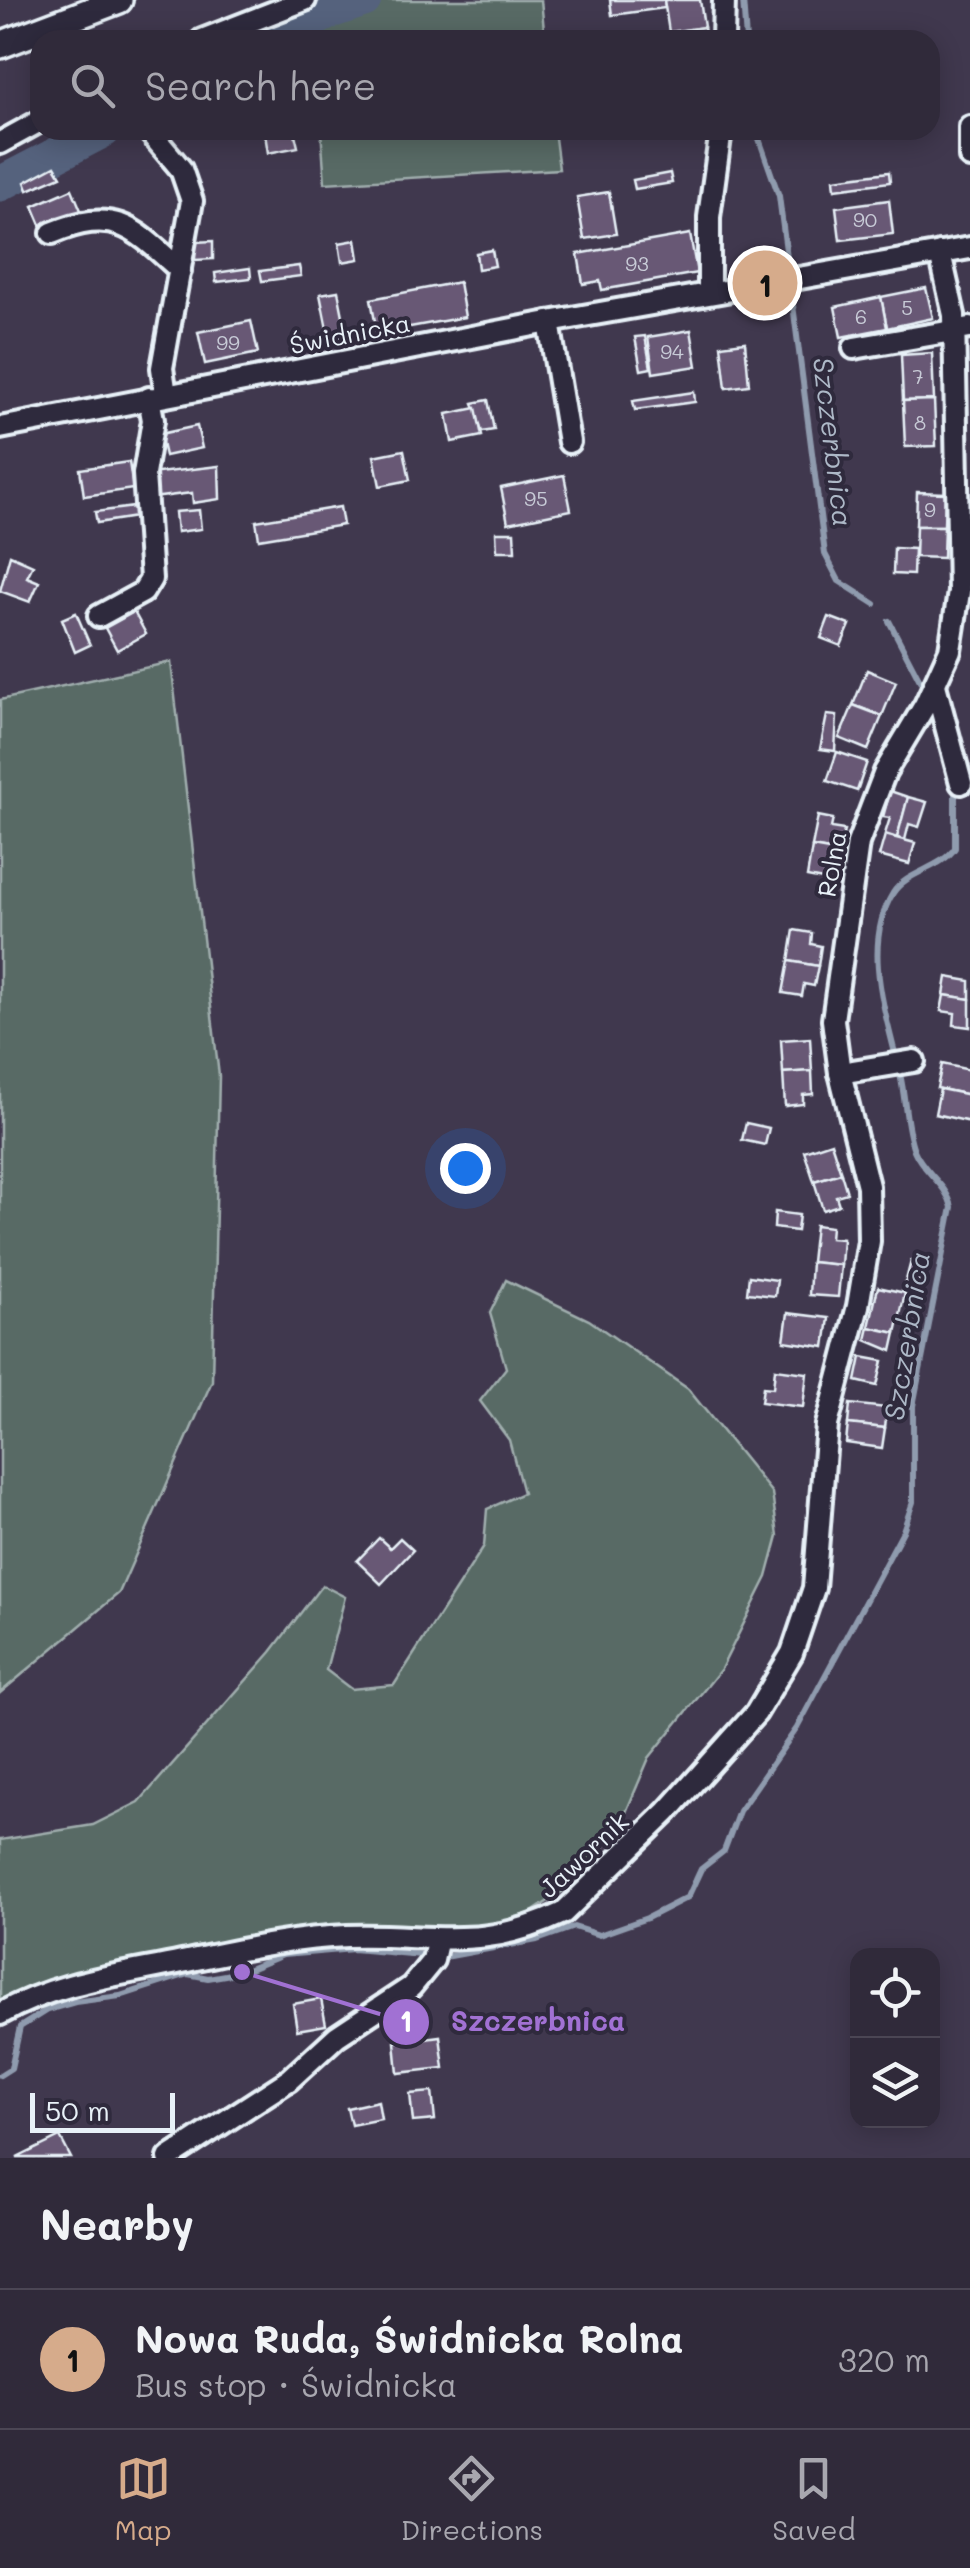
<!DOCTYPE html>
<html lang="en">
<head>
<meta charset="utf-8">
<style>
  :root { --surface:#302a3a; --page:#3c3645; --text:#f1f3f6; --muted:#a8a7af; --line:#4b4654; --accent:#d6ab8b }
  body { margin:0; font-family:Mali,sans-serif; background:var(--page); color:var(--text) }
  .controls { position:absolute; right:30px; bottom:30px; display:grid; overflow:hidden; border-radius:20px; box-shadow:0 5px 25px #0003 }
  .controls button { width:90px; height:90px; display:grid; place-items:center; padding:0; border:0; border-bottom:2px solid var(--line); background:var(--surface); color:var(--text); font:50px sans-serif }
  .scale { position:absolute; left:30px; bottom:25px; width:145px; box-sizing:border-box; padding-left:10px; border:5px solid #e8f1f8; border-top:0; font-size:28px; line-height:35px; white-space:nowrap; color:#e8f1f8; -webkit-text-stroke:8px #2f2a3d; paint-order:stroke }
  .you { position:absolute; left:465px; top:1168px; width:35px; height:35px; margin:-25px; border:8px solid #fff; border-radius:50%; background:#1a73e8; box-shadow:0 0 0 15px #1a73e833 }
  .badge { display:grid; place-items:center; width:65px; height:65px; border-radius:50%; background:var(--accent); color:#111; font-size:32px; font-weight:700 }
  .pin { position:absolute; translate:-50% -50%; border:5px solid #fff; box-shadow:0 2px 10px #0006 }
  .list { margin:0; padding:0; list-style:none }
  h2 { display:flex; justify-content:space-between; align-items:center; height:130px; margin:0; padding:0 40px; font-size:42px }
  h2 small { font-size:32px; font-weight:400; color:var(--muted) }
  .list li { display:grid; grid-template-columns:65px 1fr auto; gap:30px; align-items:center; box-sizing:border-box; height:140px; padding:0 40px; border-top:2px solid var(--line) }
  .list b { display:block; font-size:38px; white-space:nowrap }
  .list p { margin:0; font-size:32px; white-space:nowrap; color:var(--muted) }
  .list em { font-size:32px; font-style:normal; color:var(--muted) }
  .icon { flex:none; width:55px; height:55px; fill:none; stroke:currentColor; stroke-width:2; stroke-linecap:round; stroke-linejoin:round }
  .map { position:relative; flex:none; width:970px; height:2158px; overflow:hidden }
  .search { position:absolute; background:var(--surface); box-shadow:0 5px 25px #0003; left:30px; right:30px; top:30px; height:110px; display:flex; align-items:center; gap:25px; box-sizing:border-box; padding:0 35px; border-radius:30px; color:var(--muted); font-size:38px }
  .sheet { height:270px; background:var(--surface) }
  nav { display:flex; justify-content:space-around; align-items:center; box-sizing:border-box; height:140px; border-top:2px solid var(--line); background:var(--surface); font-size:28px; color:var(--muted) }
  nav a { display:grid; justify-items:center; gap:5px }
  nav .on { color:var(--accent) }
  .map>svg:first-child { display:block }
  .green { fill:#586b65; stroke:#a0aeae; stroke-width:2.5 }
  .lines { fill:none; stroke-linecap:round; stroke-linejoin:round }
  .stream { stroke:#8f9bae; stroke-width:6 }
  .river { stroke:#54627d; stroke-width:35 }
  .building { fill:#675975; stroke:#e8f1f8; stroke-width:2.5 }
  .minor-casing { stroke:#e8f1f8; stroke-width:28 }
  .major-casing { stroke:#e8f1f8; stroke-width:32 }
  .minor { stroke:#2f2a3d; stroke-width:20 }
  .major { stroke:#2f2a3d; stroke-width:25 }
  .labels { text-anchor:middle; stroke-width:8; stroke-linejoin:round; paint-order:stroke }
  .number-label { font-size:20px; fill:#c8cbd7 }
  .street-label { font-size:25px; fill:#e8f1f8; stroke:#2f2a3d }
  .water-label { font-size:28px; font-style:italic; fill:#adb8c7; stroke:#2f2a3d }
  .leader { fill:none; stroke:#a171d3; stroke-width:4 }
  .callout-dot { fill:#a171d3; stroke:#2f2a3d; stroke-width:4 }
  .mark-label { font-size:30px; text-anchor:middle; font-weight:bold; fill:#fff }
  .callout-label { font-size:28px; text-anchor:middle; font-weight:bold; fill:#a171d3; stroke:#2f2a3d; stroke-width:8; stroke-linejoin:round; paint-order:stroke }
</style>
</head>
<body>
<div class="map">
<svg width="970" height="2158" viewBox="0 0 970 2158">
  <rect width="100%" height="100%" fill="#40384e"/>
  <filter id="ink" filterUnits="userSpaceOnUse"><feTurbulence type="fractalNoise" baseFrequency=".01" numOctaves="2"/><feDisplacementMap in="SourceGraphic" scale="20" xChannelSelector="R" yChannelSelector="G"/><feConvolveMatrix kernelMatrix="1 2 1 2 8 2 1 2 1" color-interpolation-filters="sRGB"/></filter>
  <g filter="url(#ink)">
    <g class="green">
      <path d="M364,0H541L545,40H315C317,13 342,7 364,0Z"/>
      <path d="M321,130H554L559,169L325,183Z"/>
      <path d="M171,662L219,1076L212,1381L119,1593L0,1693V700Z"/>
      <path d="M506,1280L589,1320L688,1389L772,1493L778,1536L767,1577L721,1669L649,1758L618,1831L563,1891L495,1937L359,1936L195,1960L0,2016V1840L93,1825L139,1802L271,1652L322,1585L345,1597L326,1670L351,1689L394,1685L484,1546L487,1509L523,1493L509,1440L480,1401L506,1368L490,1313Z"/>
    </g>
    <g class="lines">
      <g class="stream">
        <path d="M743,0L746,40"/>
        <path d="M756,130L779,196L825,554L839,581L875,604"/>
        <path d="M889,621L925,690"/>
        <path d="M0,2075L11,2068L20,2027L47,2010L75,2002L120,1996L188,1974L208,1978L242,1972L283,1955L353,1949L445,1957L537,1940L574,1927L599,1935L647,1918L688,1897L701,1869L724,1851L739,1811L797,1728L903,1531L913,1502V1406L952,1207C946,1183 923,1172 914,1150C905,1125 906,1100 900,1074C888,1019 860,947 893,893C907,871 941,869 955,848V788"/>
      </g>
      <g class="river">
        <path d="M273,40L331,11L364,0"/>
        <path d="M0,184L104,130"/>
      </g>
    </g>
    <g class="building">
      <path d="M610,0H664L665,8L612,15Z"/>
      <path d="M664,0H700L704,27L669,32Z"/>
      <path d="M704,27L706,40H679L678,31Z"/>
      <path d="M294,130L298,147L268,153L265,134Z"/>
      <path d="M55,166L61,176L28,190L25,182Z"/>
      <path d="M889,172L890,182L835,189L834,179Z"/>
      <path d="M670,173L672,183L635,189L633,180Z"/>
      <path d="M72,189L83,215L44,232L33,206Z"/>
      <path d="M609,192L616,234L584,239L577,197Z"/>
      <path d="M889,200L893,234L840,240L836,207Z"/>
      <path d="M690,234L697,273L602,290L600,281L583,284L578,254Z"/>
      <path d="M356,240L359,259L342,262L339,243Z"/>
      <path d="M213,241V259L195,260V242Z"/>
      <path d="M492,250L495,266L478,269L476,253Z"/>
      <path d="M299,266L301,276L262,281L260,271Z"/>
      <path d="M250,268L251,278L216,282L215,273Z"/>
      <path d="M459,282L465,317L377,333L371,299Z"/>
      <path d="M926,288L933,318L887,328L881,297Z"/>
      <path d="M338,291L347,336L329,339L320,294Z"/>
      <path d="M881,297L887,328L841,337L835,307Z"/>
      <path d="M251,321L258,353L205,364L198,332Z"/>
      <path d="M691,330L697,366L653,373L648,337Z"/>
      <path d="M645,336L651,368L641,370L635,337Z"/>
      <path d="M745,342L749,385L726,388L721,345Z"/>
      <path d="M932,353L934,400L903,401L901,355Z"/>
      <path d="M694,392L695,402L635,410L633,401Z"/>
      <path d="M488,400L494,430L482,432L473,403Z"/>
      <path d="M934,400L936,446L905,447L903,401Z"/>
      <path d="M476,408L482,436L452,442L447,414Z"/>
      <path d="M197,426L202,448L165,456L160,434Z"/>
      <path d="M404,450L410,480L380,486L374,456Z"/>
      <path d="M129,462L133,489L84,496L80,469Z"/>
      <path d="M219,466L220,499L193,503L192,493L152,498L149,474Z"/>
      <path d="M564,475L571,510L508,523L501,488Z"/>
      <path d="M917,492L945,493L944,526H916Z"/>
      <path d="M134,507L136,517L97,523L95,512Z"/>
      <path d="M340,507L343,525L259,539L256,521Z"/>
      <path d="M199,510L201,529L177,532L175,512Z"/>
      <path d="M916,526H944L943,558L915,557Z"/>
      <path d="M496,532H514L515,551H497Z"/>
      <path d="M894,548L914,549L913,575L893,574Z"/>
      <path d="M10,555L33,565L27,577L39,582L30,602L0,591Z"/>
      <path d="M134,612L146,634L117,650L105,628Z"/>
      <path d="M76,613L90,645L75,652L62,619Z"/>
      <path d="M829,617L850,625L841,646L821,638Z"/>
      <path d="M867,670L896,682L882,716L853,705Z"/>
      <path d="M853,705L882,716L868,750L839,738Z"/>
      <path d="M827,715L837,716L835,751L820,749Z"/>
      <path d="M837,752L867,762L857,791L827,781Z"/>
      <path d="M890,791L908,797L897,838L885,834L890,818L883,817Z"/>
      <path d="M908,797L927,802L919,827L909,824L905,840L897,838Z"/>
      <path d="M818,816L833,819L831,828L844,830L840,852L812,847Z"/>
      <path d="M885,835L915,843L909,864L879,856Z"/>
      <path d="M812,847L840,852L836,872L825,870L823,880L807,877Z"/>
      <path d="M794,930L812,933L811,944L821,946L818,966L789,961Z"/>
      <path d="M789,961L818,966L814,986L804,984L802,996L783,993Z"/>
      <path d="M947,977L970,981V999L944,995Z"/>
      <path d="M944,995L970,999V1027L954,1025L955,1013L941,1011Z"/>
      <path d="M810,1038L812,1071L783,1073L781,1040Z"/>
      <path d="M942,1064L970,1070V1095L937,1088Z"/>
      <path d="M812,1071L813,1094L803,1095V1104L785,1106L783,1073Z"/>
      <path d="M940,1089L970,1095V1122L935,1114Z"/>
      <path d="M746,1123L769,1128L765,1145L742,1140Z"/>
      <path d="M831,1142L841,1173L814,1181L804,1151Z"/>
      <path d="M841,1173L847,1193L836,1196L839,1205L823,1210L814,1181Z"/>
      <path d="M775,1212L799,1215L797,1231L774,1228Z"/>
      <path d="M815,1225L831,1227L830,1238L843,1239L841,1265L811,1262Z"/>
      <path d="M911,1261L923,1264L918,1287L905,1284Z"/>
      <path d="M811,1262L841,1265L838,1297L809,1295Z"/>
      <path d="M749,1276L777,1280L775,1296L747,1293Z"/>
      <path d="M878,1287L905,1293L896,1333L869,1327Z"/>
      <path d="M788,1313L829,1318L825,1347L784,1341Z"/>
      <path d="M869,1327L896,1333L892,1351L866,1340Z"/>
      <path d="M861,1357L883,1361L877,1386L856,1381Z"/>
      <path d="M775,1369L807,1373L803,1407L761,1402L763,1387L773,1388Z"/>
      <path d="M850,1404L887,1408L885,1428L848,1424Z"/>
      <path d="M848,1424L885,1428L882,1448L846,1443Z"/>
      <path d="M379,1538L390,1548L400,1538L413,1550L381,1584L357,1561Z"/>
      <path d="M321,1999L326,2025L297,2030L293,2004Z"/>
      <path d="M440,2036L444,2068L398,2073L395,2042Z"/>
      <path d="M432,2092L435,2120L413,2122L410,2094Z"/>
      <path d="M378,2101L381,2119L351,2125L347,2108Z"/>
      <path d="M60,2137L71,2158H17Z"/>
    </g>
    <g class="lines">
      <g class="minor-casing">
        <g id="minor">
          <path d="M202,40L305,0"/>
          <path d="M723,40L724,0"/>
          <path d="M970,127V157"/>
          <path d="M148,130L181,169L192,201L162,368L166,395"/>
          <path d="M0,143L40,121"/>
          <path d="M52,233C115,207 133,227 180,270"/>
          <path d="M709,293V217L721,130"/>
          <path d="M549,322L569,442"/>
          <path d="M854,348L970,328"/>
          <path d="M0,428L549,322L970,248"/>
          <path d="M99,616L143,592L151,579L144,474L153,420L149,398"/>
          <path d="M935,685L961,783"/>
          <path d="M840,1073L914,1061"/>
          <path d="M0,2014C56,1982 120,1975 182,1962C236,1951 292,1938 347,1936C433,1933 478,1953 563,1913L667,1812L756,1713L792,1653L814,1588L827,1425L858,1306L869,1241L868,1186L840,1073L833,1020L858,843L885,772L925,705L950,650L959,592L954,315L940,253"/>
          <path d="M169,2158L289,2080L337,2036L411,1987L433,1960L437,1942"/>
        </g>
      </g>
      <g class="major-casing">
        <path id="major" d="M0,45L119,0"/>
      </g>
      <use href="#minor" class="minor"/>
      <use href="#major" class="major"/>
    </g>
  </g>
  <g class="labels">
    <g class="number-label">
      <text x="865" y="227">90</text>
      <text x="637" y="271">93</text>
      <text x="907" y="315">5</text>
      <text x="861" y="324">6</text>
      <text x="228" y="350">99</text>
      <text x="672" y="359">94</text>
      <text x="918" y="384">7</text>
      <text x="920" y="430">8</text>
      <text x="536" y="506">95</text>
      <text x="930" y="517">9</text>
    </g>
    <g class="street-label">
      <text transform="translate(350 334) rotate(-11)" y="9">Świdnicka</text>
      <text transform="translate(832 864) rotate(-80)" y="9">Rolna</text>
      <text transform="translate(584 1855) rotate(-43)" y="9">Jawornik</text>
    </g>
    <g class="water-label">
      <text transform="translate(833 442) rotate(83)" y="10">Szczerbnica</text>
      <text transform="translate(907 1336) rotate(-81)" y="10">Szczerbnica</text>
    </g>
  </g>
  <path class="leader" d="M242 1972L406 2022"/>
  <g class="callout-dot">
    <circle cx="242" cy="1972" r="10"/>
    <circle cx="406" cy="2022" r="25"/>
  </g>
  <g class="mark-label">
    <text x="406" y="2032">1</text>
  </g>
  <g class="callout-label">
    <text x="538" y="2031">Szczerbnica</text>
  </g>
</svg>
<div class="controls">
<button><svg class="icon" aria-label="locate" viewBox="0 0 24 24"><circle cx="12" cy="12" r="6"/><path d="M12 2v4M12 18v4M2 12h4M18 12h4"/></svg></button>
<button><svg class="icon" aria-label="layers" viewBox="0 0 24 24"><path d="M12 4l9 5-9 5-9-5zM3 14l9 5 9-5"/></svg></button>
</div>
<div class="scale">50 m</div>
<div class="you"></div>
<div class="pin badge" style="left:765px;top:283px">1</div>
<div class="search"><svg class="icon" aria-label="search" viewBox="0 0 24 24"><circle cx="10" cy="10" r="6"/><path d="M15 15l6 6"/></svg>Search here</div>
</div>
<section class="sheet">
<h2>Nearby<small></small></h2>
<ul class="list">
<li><span class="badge">1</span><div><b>Nowa Ruda, Świdnicka Rolna</b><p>Bus stop · Świdnicka</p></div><em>320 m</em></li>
</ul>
</section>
<nav>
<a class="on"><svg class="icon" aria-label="map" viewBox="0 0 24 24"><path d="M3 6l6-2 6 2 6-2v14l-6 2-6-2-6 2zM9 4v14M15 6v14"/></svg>Map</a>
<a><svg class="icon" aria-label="directions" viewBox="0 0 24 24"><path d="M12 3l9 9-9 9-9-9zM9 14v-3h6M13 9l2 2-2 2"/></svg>Directions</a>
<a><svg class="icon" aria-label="saved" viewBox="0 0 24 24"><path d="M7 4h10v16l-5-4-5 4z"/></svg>Saved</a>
</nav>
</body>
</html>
